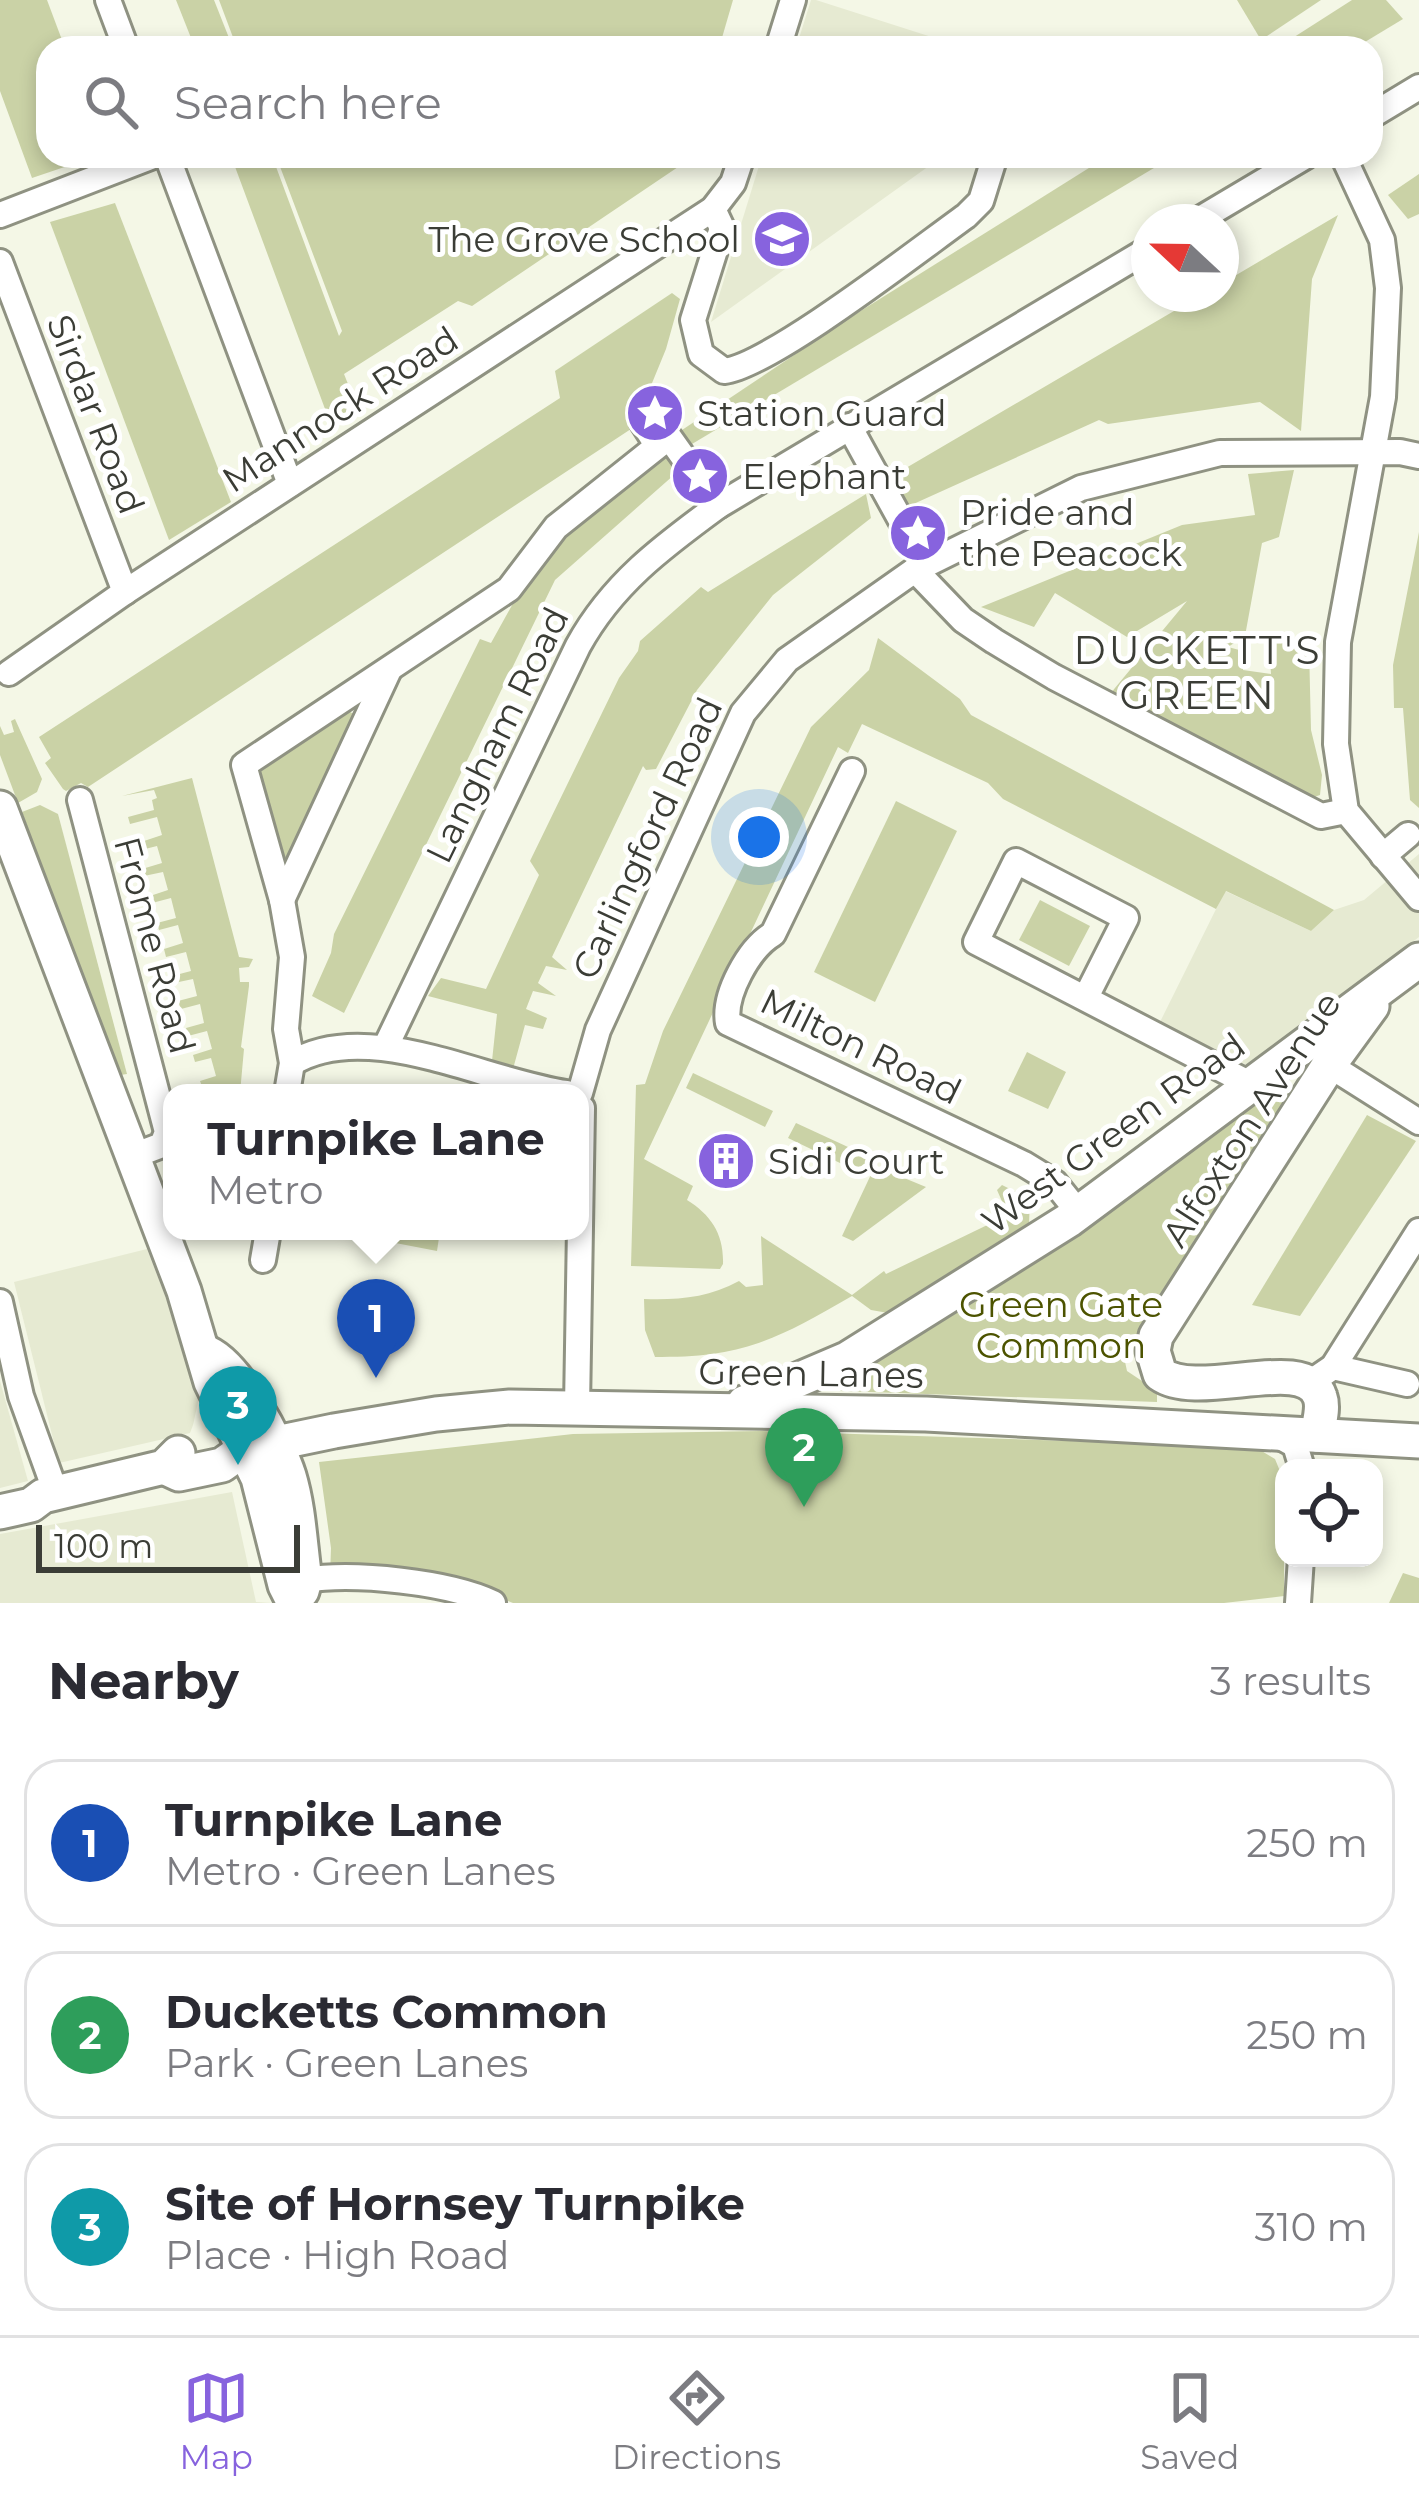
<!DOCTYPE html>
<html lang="en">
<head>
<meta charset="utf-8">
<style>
  :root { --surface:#fff; --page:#f7f7f7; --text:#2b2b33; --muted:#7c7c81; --line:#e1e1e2; --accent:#8763de }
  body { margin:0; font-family:Montserrat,sans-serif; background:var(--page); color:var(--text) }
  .controls { position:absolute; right:36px; bottom:36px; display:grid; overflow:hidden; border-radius:24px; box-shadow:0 6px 18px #0003 }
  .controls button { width:108px; height:108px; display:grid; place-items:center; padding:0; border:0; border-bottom:3px solid var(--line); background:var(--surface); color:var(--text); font:60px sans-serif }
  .compass { position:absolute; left:1131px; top:204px; width:108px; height:108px; border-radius:50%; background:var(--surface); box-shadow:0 6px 18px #0003; rotate:292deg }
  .scale { position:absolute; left:36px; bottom:30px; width:264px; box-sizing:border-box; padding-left:12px; border:6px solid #3b3d36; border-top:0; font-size:33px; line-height:42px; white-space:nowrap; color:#3b3d36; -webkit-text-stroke:9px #fff; paint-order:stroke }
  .you { position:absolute; left:759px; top:837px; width:42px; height:42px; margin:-30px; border:9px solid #fff; border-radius:50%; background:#1a73e8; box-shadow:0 0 0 18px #1a73e833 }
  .badge { display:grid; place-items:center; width:78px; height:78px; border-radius:50%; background:var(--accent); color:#fff; font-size:39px; font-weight:700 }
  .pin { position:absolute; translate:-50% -99px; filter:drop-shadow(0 3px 6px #0008) }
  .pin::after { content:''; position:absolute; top:63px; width:42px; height:36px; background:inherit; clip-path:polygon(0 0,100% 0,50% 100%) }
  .popup { position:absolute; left:163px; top:1084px; width:426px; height:156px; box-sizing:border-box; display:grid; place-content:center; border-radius:24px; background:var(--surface); filter:drop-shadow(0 3px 9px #0005); font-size:39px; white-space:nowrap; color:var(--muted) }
  .popup b { font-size:45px; color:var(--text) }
  .popup::after { content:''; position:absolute; left:50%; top:100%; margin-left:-24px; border:24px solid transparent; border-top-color:var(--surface) }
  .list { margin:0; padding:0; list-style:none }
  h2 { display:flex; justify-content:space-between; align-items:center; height:156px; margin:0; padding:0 48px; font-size:51px }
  h2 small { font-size:39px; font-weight:400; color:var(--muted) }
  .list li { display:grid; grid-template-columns:78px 1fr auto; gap:36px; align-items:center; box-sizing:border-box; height:168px; margin:0 24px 24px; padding:0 24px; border:3px solid var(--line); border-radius:36px }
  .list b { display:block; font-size:45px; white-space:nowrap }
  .list p { margin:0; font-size:39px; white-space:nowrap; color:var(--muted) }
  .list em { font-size:39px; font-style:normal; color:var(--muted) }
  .icon { flex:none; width:66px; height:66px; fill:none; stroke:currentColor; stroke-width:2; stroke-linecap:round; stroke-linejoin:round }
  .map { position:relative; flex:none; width:1419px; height:1603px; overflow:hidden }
  .search { position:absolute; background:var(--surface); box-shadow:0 6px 18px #0003; left:36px; right:36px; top:36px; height:132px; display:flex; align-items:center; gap:30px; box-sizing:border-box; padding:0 42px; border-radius:36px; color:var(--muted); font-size:45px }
  .sheet { height:732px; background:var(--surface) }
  nav { display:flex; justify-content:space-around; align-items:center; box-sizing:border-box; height:168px; border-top:3px solid var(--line); background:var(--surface); font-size:33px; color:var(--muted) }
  nav a { display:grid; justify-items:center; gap:6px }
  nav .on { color:var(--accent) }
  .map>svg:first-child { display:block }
  .built { fill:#e6ead2 }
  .green { fill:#cad2a6 }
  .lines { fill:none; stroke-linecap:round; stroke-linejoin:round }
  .minor-casing { stroke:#8f9282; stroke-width:30 }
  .major-casing { stroke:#8f9282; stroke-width:39 }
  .minor { stroke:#fff; stroke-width:24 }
  .major { stroke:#fff; stroke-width:33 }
  .labels { text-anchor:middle; stroke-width:10; stroke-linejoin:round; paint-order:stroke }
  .poi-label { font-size:36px; fill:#3b3d36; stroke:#fff; text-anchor:start }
  .street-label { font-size:36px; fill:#3b3d36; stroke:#fff }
  .park-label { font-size:36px; fill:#4c5300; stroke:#fff }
  .neighbourhood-label { font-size:39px; letter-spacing:3px; fill:#3b3d36; stroke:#fff }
</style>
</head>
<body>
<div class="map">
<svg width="1419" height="1603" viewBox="0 0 1419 1603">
  <rect width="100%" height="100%" fill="#f4f7e6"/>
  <g class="built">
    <path d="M811,0H816L966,48H796Z"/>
    <path d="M762,156H943L711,322Z"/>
    <path d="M1419,854V937L1251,1067L1160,1022L1225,891L1311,931L1334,910L1364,900Z"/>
    <path d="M147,1249L201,1389L193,1425L190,1433L59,1463L14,1282Z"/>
    <path d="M0,1381L28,1481L0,1488Z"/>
    <path d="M232,1492L256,1602L272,1603H0V1534Z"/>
  </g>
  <g class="green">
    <path d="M0,0H47L65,48H48V156H97L32,178L0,91Z"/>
    <path d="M176,0H214L233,48H195Z"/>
    <path d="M219,0H733L719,48H237Z"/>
    <path d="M1237,0H1321L1261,40Z"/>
    <path d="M1352,0H1386L1403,19L1355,48H1277Z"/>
    <path d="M231,156H272L339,336L342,331L276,156H686L681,165L472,306L458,301L344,374L358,409L331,425Z"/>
    <path d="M1108,156H1174L687,447L679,432L851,317Z"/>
    <path d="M1419,174V214L1408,219L1388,195Z"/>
    <path d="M115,203L231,502L169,540L50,222Z"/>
    <path d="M1338,215L1312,279L1301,431L1260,402L1108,424L1099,420L909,506L894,475L1203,294H1221V284Z"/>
    <path d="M672,293L680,299L666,349L634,427L88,787L81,783L66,791L63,789L45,763L51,758L39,737L560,398L555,371Z"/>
    <path d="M662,453L683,467L555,580L344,1013L312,996L331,953L334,934L480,639L491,643L516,598L561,537Z"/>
    <path d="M1294,470L1279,537L1262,543L1245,636L1228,647L1243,651V670L1271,674L1269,644L1295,640L1309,647L1311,730L1322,775L1320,795L1311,798L1110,694L1187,601L1127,637L1055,593L1034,627L981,607L1182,525L1255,515L1248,474Z"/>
    <path d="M866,494L871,518L773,595L697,690L656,769L646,770L643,766L552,957L567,970L546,966L538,983L556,996L533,991L526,1009L547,1018L543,1029L525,1025L513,1069L532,1073V1078L500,1070L492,1061L497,1014L428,996L441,978L486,989L539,875L530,861L619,678L638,651L640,641L701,587L708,592Z"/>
    <path d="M1419,532V808L1410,800L1403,708H1394L1393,665Z"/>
    <path d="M878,638L960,699L971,715L1334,910L1311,931L1226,891L1216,909L1003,799L988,783L862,724L848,753L838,747L644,1159L693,1186L687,1200C711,1215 724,1234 723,1264L720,1269L631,1266L636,1085L645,1084L663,1031L811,727L869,670Z"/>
    <path d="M345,709L357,716L289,861L281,864L256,770Z"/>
    <path d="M15,719L42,779L37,792L18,803L0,755V726L4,735L14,732L11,721Z"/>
    <path d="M192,778L239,957L253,959L249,967L239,968L240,982H249V986L241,1047L244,1049L240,1093H211L209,1087L203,1089L200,1081L216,1076L211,1058L195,1062L193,1055L212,1049L207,1031L188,1036L186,1028L204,1023L200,1004L181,1009L178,1001L197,996L193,979L174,983L172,976L191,971L186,952L166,957L164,949L183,943L178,925L159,930L157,923L176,918L171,898L152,903L150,896L168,890L163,872L144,876L142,869L162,863L157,846L137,851L135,844L162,835L157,817L130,824L128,817L154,810L152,800L157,798L154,790L122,796Z"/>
    <path d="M896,801L957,831L875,1002L814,972Z"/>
    <path d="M40,805L58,814L127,1074L120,1075L112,1057L22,812Z"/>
    <path d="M1040,900L1090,926L1069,966L1019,940Z"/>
    <path d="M1027,1052L1066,1072L1048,1109L1008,1091Z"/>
    <path d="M693,1073L773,1111L765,1127L686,1088Z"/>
    <path d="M1272,1082L1293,1093L1124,1357L1127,1371L1157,1391V1402L840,1391L846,1373L1091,1226Z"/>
    <path d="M1367,1115L1416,1141L1300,1316L1252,1305Z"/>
    <path d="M796,1123L874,1159L867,1176L788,1138Z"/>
    <path d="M875,1166L926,1187L853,1241L842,1236Z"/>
    <path d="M1002,1185L1030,1199L1029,1224L894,1314L871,1310L852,1296C777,1339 744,1358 655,1357L645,1330L644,1299C678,1300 708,1298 739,1281L746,1287L763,1285L761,1236L852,1295L884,1271L886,1274L1008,1215L997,1190Z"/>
    <path d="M333,1231H440L437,1251Z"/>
    <path d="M761,1431L1255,1447L1275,1459L1284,1481V1596L1224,1603H513L460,1582L330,1576L331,1548L319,1462L573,1434Z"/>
    <path d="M1403,1573L1419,1578V1603H1389Z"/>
  </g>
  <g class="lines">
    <g class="minor-casing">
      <g id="minor">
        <path d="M108,0L126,48"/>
        <path d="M778,48L793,0"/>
        <path d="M1371,116L1419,87"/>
        <path d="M167,156L290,484"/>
        <path d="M1343,156L1382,240L1388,288L1383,397L1338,642L1336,744L1346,811L1419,898"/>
        <path d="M713,209L722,228L693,320L701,354L724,371C770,366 921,248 966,216L981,201L995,156"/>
        <path d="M0,215L153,156"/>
        <path d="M1195,222L1306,156"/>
        <path d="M0,262L125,592"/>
        <path d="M643,423L657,445"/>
        <path d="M849,426L925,564"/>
        <path d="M915,570L963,620L994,641L1054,677L1321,816L1346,811"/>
        <path d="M9,673L125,592L713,209L733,183L742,156"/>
        <path d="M852,771L773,934C749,948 723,995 728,1023L1024,1164L1055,1183L1079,1213"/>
        <path d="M80,800L167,1132L162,1145L133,1156"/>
        <path d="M1383,856L1408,835"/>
        <path d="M282,900L389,670"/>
        <path d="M1086,997L1126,918L1016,861L976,942L1250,1084"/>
        <path d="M385,1048L578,646C612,584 662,547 718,506L1149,249"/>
        <path d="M292,1063C367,1017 483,1081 566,1093"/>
        <path d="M1329,1065L1419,1122"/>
        <path d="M287,1093L292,1063L286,1029L292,957L282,900L244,765L509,589L556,527L669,437L718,506"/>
        <path d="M580,1093L598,1030L743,713L787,660L915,570L1081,488L1220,453L1400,452L1419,456"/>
        <path d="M263,1260L268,1231"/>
        <path d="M0,1302L21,1396L56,1493"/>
        <path d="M1333,1367L1407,1384"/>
        <path d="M1311,1382L1333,1367L1419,1231"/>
        <path d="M577,1407L582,1108"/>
        <path d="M1277,1435L1295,1445L1302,1468"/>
        <path d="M305,1580C354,1572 449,1582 493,1603"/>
        <path d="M1298,1603L1301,1558"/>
      </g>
    </g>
    <g class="major-casing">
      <g id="major">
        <path d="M0,808L184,1291L211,1382L258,1478L285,1585L294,1603"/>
        <path d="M205,1352C236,1362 279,1444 289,1476C299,1509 300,1546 305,1580L302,1591"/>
        <path d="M744,1403L847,1359L1069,1220L1419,960"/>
        <path d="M1317,1435C1319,1423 1324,1408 1320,1397C1306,1352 1199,1402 1160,1374L1153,1351L1156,1336L1329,1065L1372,1006"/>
        <path d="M164,1467L179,1474L222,1465L243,1450L334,1431L436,1414L510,1407L926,1414L1419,1441"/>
        <path d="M0,1512L31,1505L43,1496L164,1467L178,1453"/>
      </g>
    </g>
    <use href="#minor" class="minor"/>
    <use href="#major" class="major"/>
  </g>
  <defs>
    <g id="school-disc" transform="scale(3)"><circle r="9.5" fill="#8763de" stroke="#fff"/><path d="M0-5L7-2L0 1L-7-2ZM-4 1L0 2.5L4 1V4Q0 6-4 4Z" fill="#fff"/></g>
    <g id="sight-disc" transform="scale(3)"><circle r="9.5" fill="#8763de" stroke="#fff"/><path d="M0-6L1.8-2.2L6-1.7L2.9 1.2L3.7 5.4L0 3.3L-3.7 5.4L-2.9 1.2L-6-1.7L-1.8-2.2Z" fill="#fff"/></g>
    <g id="building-disc" transform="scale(3)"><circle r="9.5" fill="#8763de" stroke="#fff"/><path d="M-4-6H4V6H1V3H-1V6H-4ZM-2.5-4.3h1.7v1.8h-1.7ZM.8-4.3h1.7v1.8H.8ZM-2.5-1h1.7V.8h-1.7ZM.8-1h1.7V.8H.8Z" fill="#fff"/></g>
  </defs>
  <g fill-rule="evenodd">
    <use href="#school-disc" x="782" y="239"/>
    <use href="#sight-disc" x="655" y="413"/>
    <use href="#sight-disc" x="700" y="476"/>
    <use href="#sight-disc" x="918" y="533"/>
    <use href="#building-disc" x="726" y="1161"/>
  </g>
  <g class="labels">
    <g class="poi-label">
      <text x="740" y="252" text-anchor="end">The Grove School</text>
      <text x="697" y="426">Station Guard</text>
      <text x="742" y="489">Elephant</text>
      <text x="960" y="525">Pride and<tspan x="960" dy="41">the Peacock</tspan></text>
      <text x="768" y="1174">Sidi Court</text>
    </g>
    <g class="street-label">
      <text transform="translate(340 409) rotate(-33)" y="13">Mannock Road</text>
      <text transform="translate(96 414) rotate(69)" y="13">Sirdar Road</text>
      <text transform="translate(497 735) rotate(-64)" y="13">Langham Road</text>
      <text transform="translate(647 838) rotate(-65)" y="13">Carlingford Road</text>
      <text transform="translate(155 945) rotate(75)" y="13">Frome Road</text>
      <text transform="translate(861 1046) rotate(26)" y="13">Milton Road</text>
      <text transform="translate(1251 1119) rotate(-57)" y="13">Alfoxton Avenue</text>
      <text transform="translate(1113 1133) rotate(-36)" y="13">West Green Road</text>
      <text transform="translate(811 1373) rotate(1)" y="13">Green Lanes</text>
    </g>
    <g class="park-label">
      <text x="1061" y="1317">Green Gate<tspan x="1061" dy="41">Common</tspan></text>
    </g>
    <g class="neighbourhood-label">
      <text x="1198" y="664">DUCKETT'S<tspan x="1198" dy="45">GREEN</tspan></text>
    </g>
  </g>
</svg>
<div class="controls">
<button><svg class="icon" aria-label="locate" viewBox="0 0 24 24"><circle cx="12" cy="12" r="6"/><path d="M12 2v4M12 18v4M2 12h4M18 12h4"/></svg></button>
</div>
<svg class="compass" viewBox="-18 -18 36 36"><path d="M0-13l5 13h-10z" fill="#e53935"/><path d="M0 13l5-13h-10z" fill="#7c7c81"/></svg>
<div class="scale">100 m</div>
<div class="you"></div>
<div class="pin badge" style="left:376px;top:1378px;background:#1a4fb4">1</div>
<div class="popup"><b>Turnpike Lane</b>Metro</div>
<div class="pin badge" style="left:804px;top:1507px;background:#2e9e5b">2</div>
<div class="pin badge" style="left:238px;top:1465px;background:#0f9aa8">3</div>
<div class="search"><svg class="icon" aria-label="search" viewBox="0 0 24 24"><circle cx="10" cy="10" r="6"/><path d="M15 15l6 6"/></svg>Search here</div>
</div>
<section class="sheet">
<h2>Nearby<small>3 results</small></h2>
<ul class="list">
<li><span class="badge" style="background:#1a4fb4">1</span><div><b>Turnpike Lane</b><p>Metro · Green Lanes</p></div><em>250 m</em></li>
<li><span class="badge" style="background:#2e9e5b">2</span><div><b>Ducketts Common</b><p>Park · Green Lanes</p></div><em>250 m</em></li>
<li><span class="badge" style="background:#0f9aa8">3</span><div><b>Site of Hornsey Turnpike</b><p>Place · High Road</p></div><em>310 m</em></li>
</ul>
</section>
<nav>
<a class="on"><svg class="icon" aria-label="map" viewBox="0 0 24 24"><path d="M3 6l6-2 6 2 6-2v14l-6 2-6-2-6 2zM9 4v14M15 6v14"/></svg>Map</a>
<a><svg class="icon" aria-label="directions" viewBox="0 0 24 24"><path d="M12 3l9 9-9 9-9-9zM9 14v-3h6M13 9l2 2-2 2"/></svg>Directions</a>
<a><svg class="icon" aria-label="saved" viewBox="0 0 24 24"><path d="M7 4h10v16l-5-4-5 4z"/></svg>Saved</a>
</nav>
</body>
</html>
